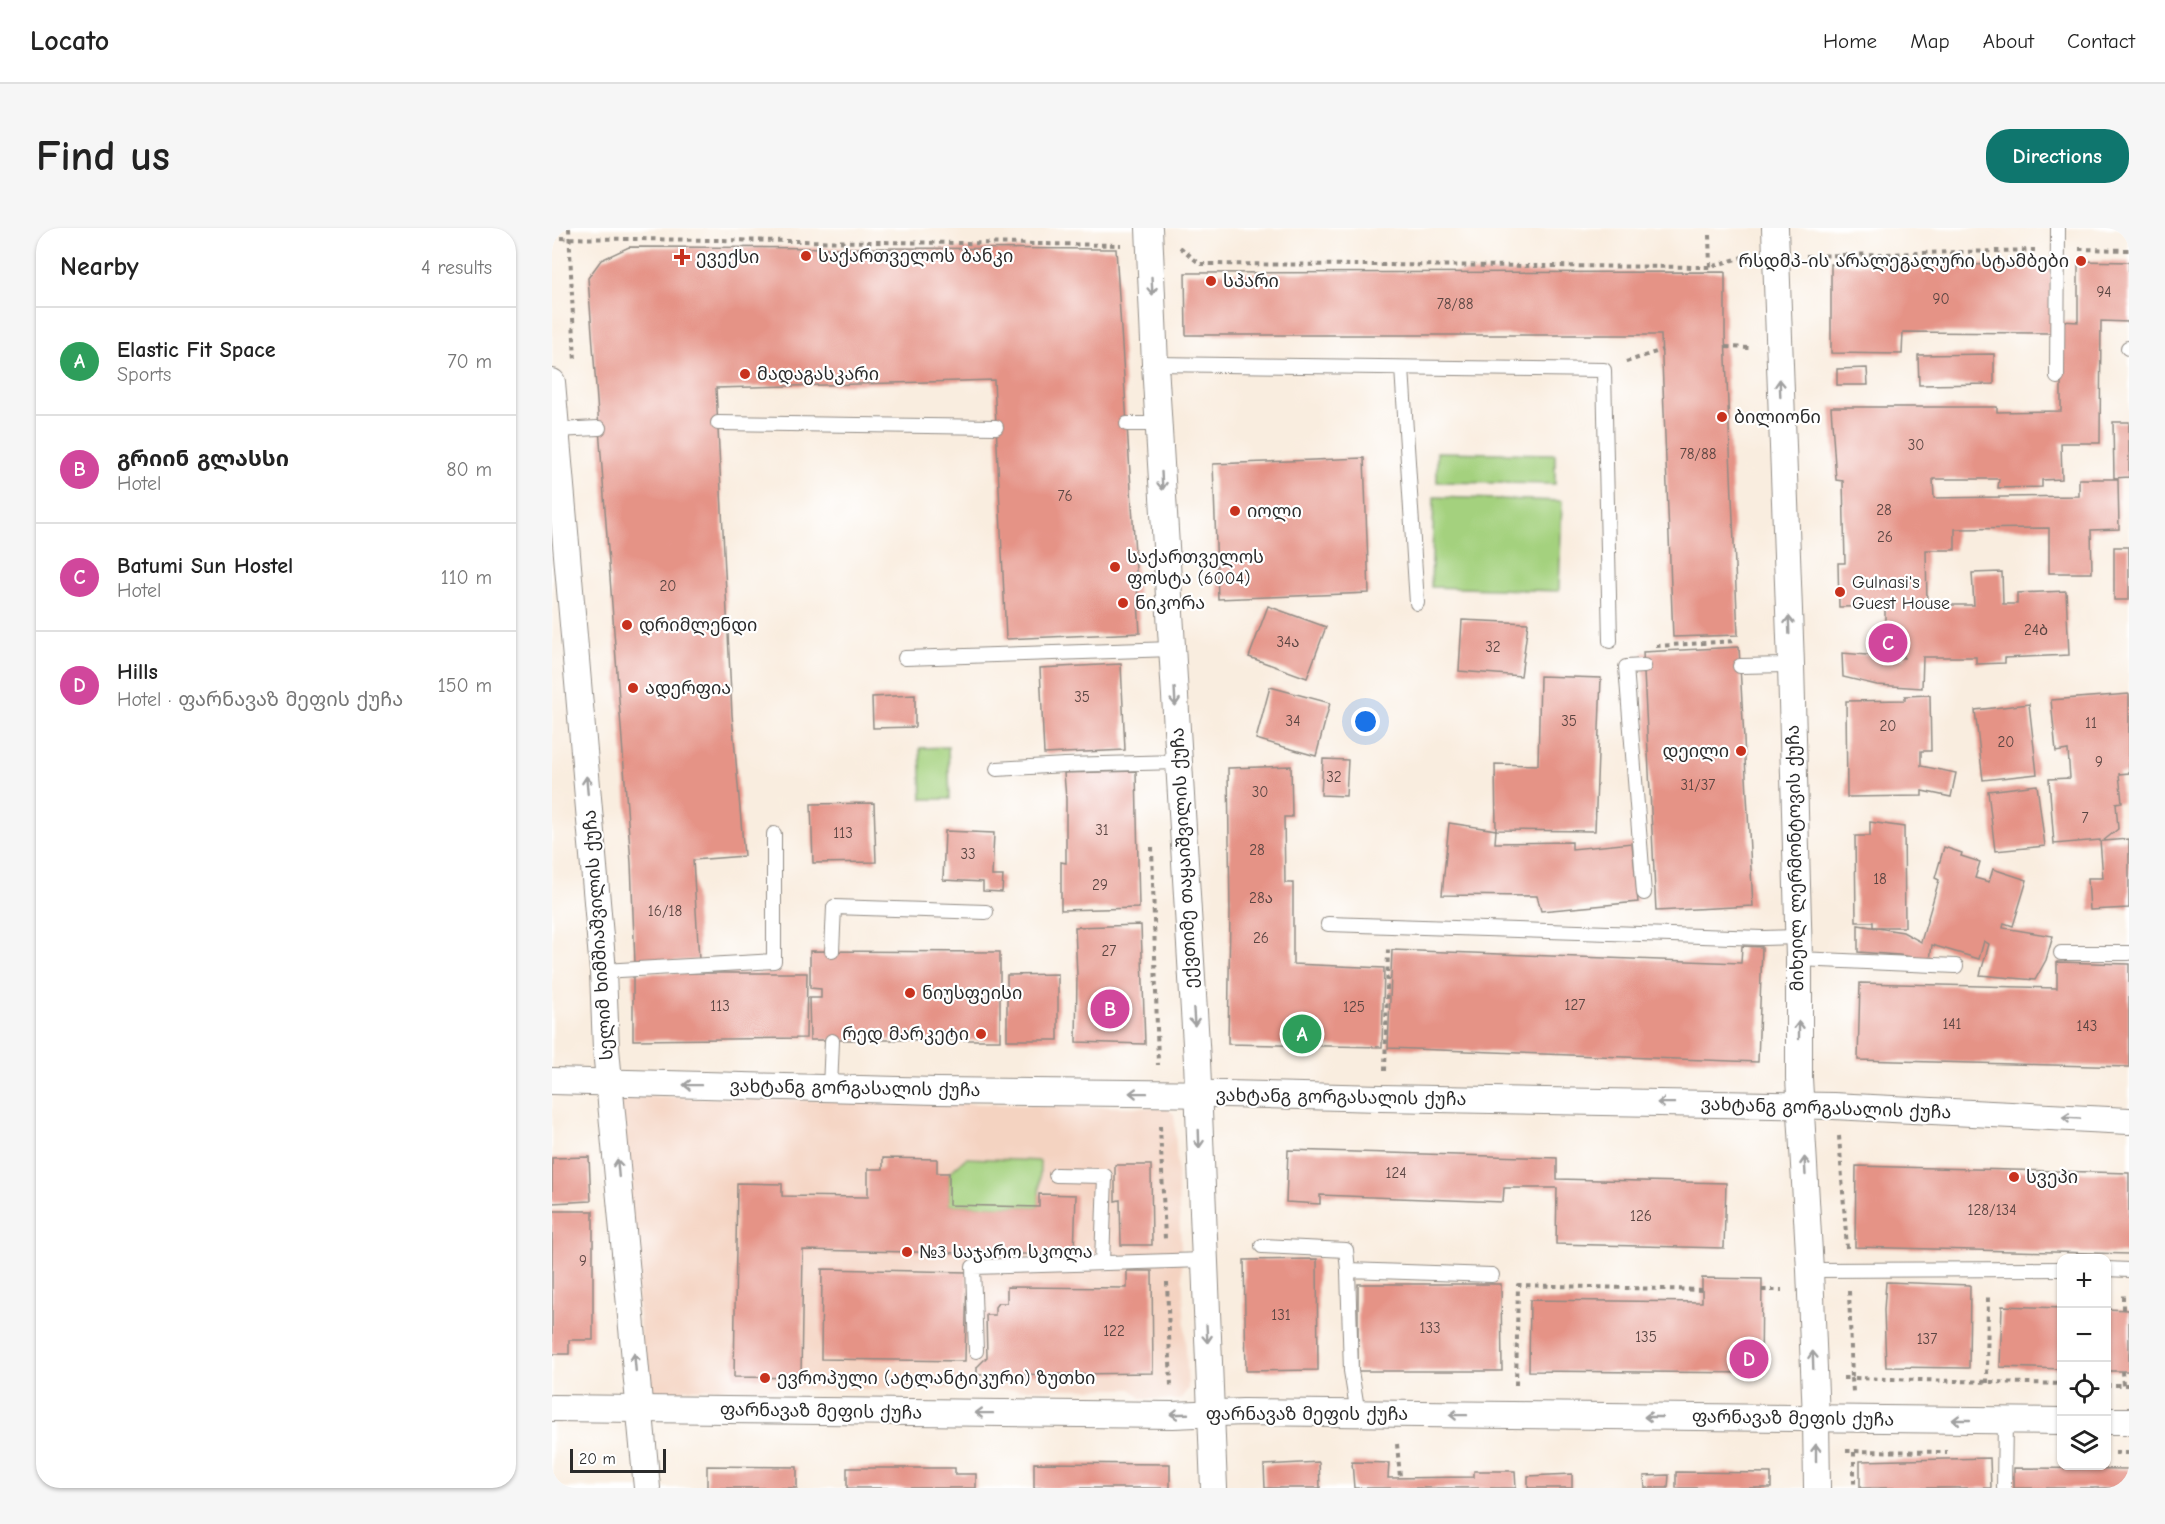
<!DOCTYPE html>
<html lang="en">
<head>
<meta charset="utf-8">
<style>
  :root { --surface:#fff; --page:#f6f6f6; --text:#222; --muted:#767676; --line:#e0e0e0; --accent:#0f766e }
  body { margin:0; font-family:"Comic Neue","Noto Sans Georgian",sans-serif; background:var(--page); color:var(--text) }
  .controls { position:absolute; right:18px; bottom:18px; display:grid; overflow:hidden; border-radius:12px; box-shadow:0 2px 4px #0004 }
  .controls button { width:54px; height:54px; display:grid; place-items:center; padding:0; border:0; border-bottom:2px solid var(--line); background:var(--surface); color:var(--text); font:30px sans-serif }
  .scale { position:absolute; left:18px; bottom:15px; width:96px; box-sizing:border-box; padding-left:6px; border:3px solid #2b2b2b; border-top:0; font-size:16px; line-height:21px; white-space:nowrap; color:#2b2b2b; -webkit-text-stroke:4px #fff; paint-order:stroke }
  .you { position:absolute; left:814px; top:494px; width:21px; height:21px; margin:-15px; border:4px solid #fff; border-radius:50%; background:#1a73e8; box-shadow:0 0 0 9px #1a73e833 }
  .badge { display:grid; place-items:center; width:39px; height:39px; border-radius:50%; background:var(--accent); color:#fff; font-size:20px; font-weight:700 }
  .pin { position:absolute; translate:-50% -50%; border:3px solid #fff; box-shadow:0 2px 6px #0006 }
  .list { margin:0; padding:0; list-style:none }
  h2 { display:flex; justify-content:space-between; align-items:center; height:78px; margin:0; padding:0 24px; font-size:26px }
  h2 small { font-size:20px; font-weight:400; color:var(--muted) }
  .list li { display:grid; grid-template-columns:39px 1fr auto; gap:18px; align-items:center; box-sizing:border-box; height:108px; padding:0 24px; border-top:2px solid var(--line) }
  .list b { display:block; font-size:22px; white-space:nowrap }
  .list p { margin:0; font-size:20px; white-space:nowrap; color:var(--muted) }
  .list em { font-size:20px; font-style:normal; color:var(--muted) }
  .icon { flex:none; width:33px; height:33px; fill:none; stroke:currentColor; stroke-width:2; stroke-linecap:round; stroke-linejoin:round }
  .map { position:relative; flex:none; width:1577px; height:1260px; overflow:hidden; border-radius:24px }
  header { display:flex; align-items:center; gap:36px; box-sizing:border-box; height:84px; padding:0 30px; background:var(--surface); border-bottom:2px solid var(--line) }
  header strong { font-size:28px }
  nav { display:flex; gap:33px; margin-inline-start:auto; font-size:21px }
  .intro { display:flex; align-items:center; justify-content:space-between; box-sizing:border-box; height:144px; padding:0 36px }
  h1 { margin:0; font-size:42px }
  .button { padding:15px 27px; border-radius:24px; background:var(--accent); color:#fff; font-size:21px; font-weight:700 }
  main { display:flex; gap:36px; padding:0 36px }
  aside { flex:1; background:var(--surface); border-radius:24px; box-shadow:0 2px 4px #0004 }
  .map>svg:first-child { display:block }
  .built { fill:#f4d3c1 }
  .green { fill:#a4d17e; stroke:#687e54; stroke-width:1.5 }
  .building { fill:#e59386 }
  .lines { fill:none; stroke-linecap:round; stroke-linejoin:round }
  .lane-casing { stroke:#928c85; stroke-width:16 }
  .street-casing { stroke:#928c85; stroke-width:28 }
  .path { stroke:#928c85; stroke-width:4; stroke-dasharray:4.5 4.5; stroke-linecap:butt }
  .lane { stroke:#fff; stroke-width:14 }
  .street { stroke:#fff; stroke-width:26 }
  .oneway { stroke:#a0a0a0 }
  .poi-dot { fill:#c8321e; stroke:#fff; stroke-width:2 }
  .labels { text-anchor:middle; stroke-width:4.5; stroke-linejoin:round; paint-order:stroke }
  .number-label { font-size:15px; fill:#5a4542 }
  .poi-label { font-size:18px; fill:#2b2b2b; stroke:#fff; text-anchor:start }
  .street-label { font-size:18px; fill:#2b2b2b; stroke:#fff }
</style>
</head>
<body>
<header>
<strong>Locato</strong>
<nav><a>Home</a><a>Map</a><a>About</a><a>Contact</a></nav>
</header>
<div class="intro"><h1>Find us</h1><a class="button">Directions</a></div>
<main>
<aside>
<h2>Nearby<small>4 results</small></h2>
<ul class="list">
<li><span class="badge" style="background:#2e9e5b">A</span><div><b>Elastic Fit Space</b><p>Sports</p></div><em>70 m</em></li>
<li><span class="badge" style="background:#d1479c">B</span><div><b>გრიინ გლასსი</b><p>Hotel</p></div><em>80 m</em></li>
<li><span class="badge" style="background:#d1479c">C</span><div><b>Batumi Sun Hostel</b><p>Hotel</p></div><em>110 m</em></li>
<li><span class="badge" style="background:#d1479c">D</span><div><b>Hills</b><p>Hotel · ფარნავაზ მეფის ქუჩა</p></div><em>150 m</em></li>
</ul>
</aside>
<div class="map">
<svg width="1577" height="1260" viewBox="0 0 1577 1260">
  <rect width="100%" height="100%" fill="#fff"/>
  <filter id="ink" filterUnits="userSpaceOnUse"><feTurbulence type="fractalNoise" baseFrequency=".0167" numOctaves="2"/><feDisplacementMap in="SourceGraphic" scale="12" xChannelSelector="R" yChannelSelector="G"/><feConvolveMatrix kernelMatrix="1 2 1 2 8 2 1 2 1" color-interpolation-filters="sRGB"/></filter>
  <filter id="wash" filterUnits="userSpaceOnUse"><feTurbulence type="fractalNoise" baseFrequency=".008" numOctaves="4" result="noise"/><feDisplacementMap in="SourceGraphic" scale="24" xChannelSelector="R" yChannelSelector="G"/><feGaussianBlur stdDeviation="1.35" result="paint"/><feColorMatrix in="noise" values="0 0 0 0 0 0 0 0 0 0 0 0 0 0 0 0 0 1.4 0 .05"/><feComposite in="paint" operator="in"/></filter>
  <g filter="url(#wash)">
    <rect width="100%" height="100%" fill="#f9eddf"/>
    <path class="built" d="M76,868L614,880L622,886L623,898L636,1161L628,1172L590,1171L579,1161H132L127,1171L105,1172L93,1159L68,874Z"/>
    <g class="green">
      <path d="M885,224L1003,226V256L885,254Z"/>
      <path d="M882,269L1010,273L1007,363L879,359Z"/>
      <path d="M396,519L398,571H370L368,520Z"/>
      <path d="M414,930L488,933L487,979L397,977V945Z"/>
    </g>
    <g id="blocks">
      <g class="building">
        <path d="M77,19L564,21L588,405L454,411L442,152L164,160L180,487L192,628L141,632L147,732L83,735L79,635L36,50L49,32Z"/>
        <path d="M1526,33L1577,34V94L1549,93L1548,215H1509L1510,251L1490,252V259L1446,260L1447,251H1381L1382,270L1527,268V251H1566L1567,301L1539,302L1540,345H1497V300L1403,301V322H1374L1375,377H1422L1420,345L1450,344L1451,376H1465V365L1514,363L1517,427L1453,430V435L1424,436V429H1371L1370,460L1325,457L1291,449L1290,425L1352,430L1351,409H1333V378L1287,379L1286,335H1293L1291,253L1284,252L1279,179H1445V184L1509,183V93L1526,94Z"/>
        <path d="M1279,36L1499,37V105L1351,104L1350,126L1279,125Z"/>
        <path d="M1173,44V107L1186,407L1121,409L1109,107H634L633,45Z"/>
        <path d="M1442,126V156L1367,157L1366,127Z"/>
        <path d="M1315,140L1316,157H1285V141Z"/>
        <path d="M1561,194H1577V249L1562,250Z"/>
        <path d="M812,230L817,365L666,371L661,236Z"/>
        <rect x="1562" y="319" width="15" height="53"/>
        <path d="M716,378L774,399L755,450L697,429Z"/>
        <path d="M910,392L976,395L969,448L907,443Z"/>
        <path d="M1187,419L1201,678L1104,683L1091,424Z"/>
        <path d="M569,436L573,522L492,526L488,440Z"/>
        <path d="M988,448L1049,450L1043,603L944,602L943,536L986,537Z"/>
        <path d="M718,459L778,475L764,528L704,511Z"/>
        <path d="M1577,466V545L1567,546L1570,574L1564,575L1566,601L1551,613L1577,611V680L1538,682L1536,650H1551L1548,612L1502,616L1497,551L1518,550L1516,522L1504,524L1499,472Z"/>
        <path d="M363,467V499L321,500L320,469Z"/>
        <path d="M1378,467L1379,523H1369V538L1404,545L1399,569L1370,563V568L1295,569L1294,473L1353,472V468Z"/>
        <path d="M1477,476L1485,546L1431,552L1423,482Z"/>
        <path d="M771,531L796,532L794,568L769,567Z"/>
        <path d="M739,538L740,589H732L733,655H741V736L832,740L830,819L676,816L678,684L676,540Z"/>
        <path d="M584,543L587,680L509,682V634L514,635V571L512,545Z"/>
        <path d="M1485,557L1493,618L1443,623L1436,563Z"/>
        <path d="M322,575L324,634L261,635L259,576Z"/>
        <path d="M1318,594L1352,599L1353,699H1321V694H1304L1303,608H1318Z"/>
        <path d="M897,595L944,602L943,615L1020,614V621L1080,615L1086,674L989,683L985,668L890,667Z"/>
        <path d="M393,603L442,605L440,648H451L450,664L431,663V654L391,652Z"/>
        <path d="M1392,619L1410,625L1409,628L1428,634L1423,650L1437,654L1441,641L1475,652L1461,698L1452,695L1451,700L1501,708L1494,732L1483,752L1428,747L1437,716L1432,713L1427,731L1380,717L1378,732L1347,727L1306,724V697L1351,704L1369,714L1387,652L1383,650Z"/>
        <path d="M589,697L593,816L524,814L525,748L523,699Z"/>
        <path d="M1190,718L1210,719L1206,834L836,820L840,722L1189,735Z"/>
        <path d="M258,723L448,724V812H258L257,770H269V761L258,760Z"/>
        <path d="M1505,734L1577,736V839L1306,832L1308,755L1505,760Z"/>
        <path d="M81,745H255L254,810L81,812Z"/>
        <path d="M506,746V812H455V747Z"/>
        <path d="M736,922L1005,930V951L1174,955L1172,1020L1004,1016L1005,960H952L951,974L768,967V976L734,974Z"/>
        <path d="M37,929L39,973L0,975V930Z"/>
        <path d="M331,930L385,931V945H397V977L487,979V966L524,967L522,1027L251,1022L249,1150L182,1149L185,955L230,956V968L316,969V941H331Z"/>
        <path d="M563,937H599L600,1017H569L568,972L563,973Z"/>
        <path d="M1304,938L1577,945V1026L1303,1019Z"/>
        <path d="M0,983H41V1112H17V1126H0Z"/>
        <path d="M765,1031L766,1142L694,1143L692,1032Z"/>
        <path d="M270,1041L415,1044L413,1133L269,1131Z"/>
        <path d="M575,1043H600L601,1145L425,1147V1139L435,1129L434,1087H443V1079L446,1075H455V1059L575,1060Z"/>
        <path d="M1150,1050L1210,1051L1209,1145L977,1143L978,1072L1150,1074Z"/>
        <path d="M1334,1054L1418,1057L1417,1140L1334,1139L1332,1082Z"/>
        <path d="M806,1056H949L950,1143H806Z"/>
        <path d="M1450,1078L1510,1080V1141L1448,1139Z"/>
        <path d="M1554,1081L1577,1082V1143H1554Z"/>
        <path d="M1438,1230L1439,1260H1308V1233Z"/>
        <path d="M767,1234L768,1260H713L712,1237Z"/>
        <path d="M800,1234L837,1235L836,1250L922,1249V1243H963L964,1260H802Z"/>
        <path d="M482,1235L618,1236V1260H482Z"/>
        <path d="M155,1238L245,1239V1260H155Z"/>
        <path d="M295,1240H403V1246H424V1260H295Z"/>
        <path d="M1462,1240L1577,1241V1260H1462Z"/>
        <path d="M1124,1244L1219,1245V1260H1124Z"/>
        <path d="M1020,1246V1260H976V1248Z"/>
        <path d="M1117,1247L1116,1260H1093L1092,1248Z"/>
      </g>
    </g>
  </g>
  <g filter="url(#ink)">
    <use href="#blocks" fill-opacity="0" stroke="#928c85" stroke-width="1.5"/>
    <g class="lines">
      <g class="lane-casing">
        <g id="lane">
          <path d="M1576,120H1577"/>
          <path d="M603,136L1052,142L1058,413"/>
          <path d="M850,140L865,375"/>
          <path d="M1505,149L1506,0"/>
          <path d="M166,195L444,199"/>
          <path d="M575,196H607"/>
          <path d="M4,202L47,200"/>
          <path d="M353,430L620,421"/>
          <path d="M1092,438L1074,439L1092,665"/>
          <path d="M1188,438L1239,437"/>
          <path d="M445,541L513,537L626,534"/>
          <path d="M776,696L1211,710L1246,709"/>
          <path d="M280,723L282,679L434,684"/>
          <path d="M1509,725H1577"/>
          <path d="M1247,731L1404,738"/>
          <path d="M51,743L222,733V606"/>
          <path d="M278,860L280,813"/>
          <path d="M504,947L553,948L550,1035"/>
          <path d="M710,1018L794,1022L796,1042"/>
          <path d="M1554,1041L1577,1042"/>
          <path d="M1258,1042L1510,1041"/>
          <path d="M424,1123L421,1039L652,1032"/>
          <path d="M806,1186L799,1143L796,1042L940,1047"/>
          <path d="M1452,1260L1453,1192"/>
        </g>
      </g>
      <g class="street-casing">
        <g id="street">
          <path d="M597,0L603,136L645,833L662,1260"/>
          <path d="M1223,0L1239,437L1247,731V850L1258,1042L1264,1191L1265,1260"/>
          <path d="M0,154L51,743L54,821L95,1260"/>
          <path d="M0,853L385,863L674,866L829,870L1281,878L1577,893"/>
          <path d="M0,1180L621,1187L691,1184L1510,1193"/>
          <path d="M1554,1193H1577"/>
        </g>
      </g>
      <g class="path">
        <path d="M17,0L23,134"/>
        <path d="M1157,7L1158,39"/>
        <path d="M0,10L569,17"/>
        <path d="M628,19L648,36L1158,39L1194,28"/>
        <path d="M1527,21L1577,22"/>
        <path d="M1254,28L1483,22"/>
        <path d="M1174,119L1199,120"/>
        <path d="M1074,134L1110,122"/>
        <path d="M1104,418L1183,413"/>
        <path d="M600,619L606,837"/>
        <path d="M833,843L836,721"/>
        <path d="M608,898L613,1011"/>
        <path d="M1287,908L1295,1020"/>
        <path d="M615,1054L619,1158"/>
        <path d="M1210,1062H1230"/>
        <path d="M1297,1063L1300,1150L1510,1156"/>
        <path d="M1571,1081V1064"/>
        <path d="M1570,1143L1571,1157"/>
        <path d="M1291,1150H1300L1301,1164"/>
        <path d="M1435,1155L1436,1065"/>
        <path d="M964,1157L966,1057L1150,1062"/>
        <path d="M1554,1157H1577"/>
        <path d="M845,1216L848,1249"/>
        <path d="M1294,1223L1395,1224"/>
        <path d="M1302,1224V1260"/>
        <path d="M1563,1225H1577"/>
      </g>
      <use href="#lane" class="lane"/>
      <use href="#street" class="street"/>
    </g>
    <defs><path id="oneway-shaft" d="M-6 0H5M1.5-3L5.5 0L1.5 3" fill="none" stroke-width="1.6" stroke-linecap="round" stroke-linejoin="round" transform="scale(1.5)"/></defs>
    <g class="oneway">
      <use href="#oneway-shaft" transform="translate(600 58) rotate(87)"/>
      <use href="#oneway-shaft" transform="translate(1228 160) rotate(-92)"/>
      <use href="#oneway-shaft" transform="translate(610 253) rotate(87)"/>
      <use href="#oneway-shaft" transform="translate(1237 397) rotate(-92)"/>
      <use href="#oneway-shaft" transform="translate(623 469) rotate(87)"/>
      <use href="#oneway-shaft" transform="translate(35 557) rotate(-95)"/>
      <use href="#oneway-shaft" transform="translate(642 789) rotate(86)"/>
      <use href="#oneway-shaft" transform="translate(1247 802) rotate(-90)"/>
      <use href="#oneway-shaft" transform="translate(140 857) rotate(-179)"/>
      <use href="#oneway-shaft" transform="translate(586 865) rotate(-179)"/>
      <use href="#oneway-shaft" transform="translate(1114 875) rotate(-179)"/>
      <use href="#oneway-shaft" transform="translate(1519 890) rotate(-177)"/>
      <use href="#oneway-shaft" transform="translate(647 911) rotate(88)"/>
      <use href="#oneway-shaft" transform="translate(1253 938) rotate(-93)"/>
      <use href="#oneway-shaft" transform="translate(66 940) rotate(-95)"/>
      <use href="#oneway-shaft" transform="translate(655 1106) rotate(87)"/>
      <use href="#oneway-shaft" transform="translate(1261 1132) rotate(-92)"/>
      <use href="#oneway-shaft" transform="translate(83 1134) rotate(-95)"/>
      <use href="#oneway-shaft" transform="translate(432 1185) rotate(-179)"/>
      <use href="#oneway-shaft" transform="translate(627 1186) rotate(178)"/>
      <use href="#oneway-shaft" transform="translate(906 1187) rotate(-179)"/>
      <use href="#oneway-shaft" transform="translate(1101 1189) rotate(-180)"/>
      <use href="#oneway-shaft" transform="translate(1409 1192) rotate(-180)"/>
      <use href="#oneway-shaft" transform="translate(1264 1225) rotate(-90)"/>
    </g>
  </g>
  <g class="poi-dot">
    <circle cx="254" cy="28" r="6"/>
    <path d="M127 20h6v6h6v6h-6v6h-6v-6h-6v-6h6z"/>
    <circle cx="1529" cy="33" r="6"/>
    <circle cx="659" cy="53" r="6"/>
    <circle cx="193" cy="146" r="6"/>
    <circle cx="1170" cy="189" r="6"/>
    <circle cx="683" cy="283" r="6"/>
    <circle cx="563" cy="339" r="6"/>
    <circle cx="1288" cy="364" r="6"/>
    <circle cx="571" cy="375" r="6"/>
    <circle cx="75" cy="397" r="6"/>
    <circle cx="81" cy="460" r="6"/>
    <circle cx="1189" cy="523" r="6"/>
    <circle cx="358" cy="765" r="6"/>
    <circle cx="429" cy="806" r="6"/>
    <circle cx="1462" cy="949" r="6"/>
    <circle cx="355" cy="1024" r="6"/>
    <circle cx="213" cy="1150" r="6"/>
  </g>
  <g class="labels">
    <g class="number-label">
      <text x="1552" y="69">94</text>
      <text x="1389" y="76">90</text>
      <text x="903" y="81">78/88</text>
      <text x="1364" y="222">30</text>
      <text x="1146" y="231">78/88</text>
      <text x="513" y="273">76</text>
      <text x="1332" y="287">28</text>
      <text x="1333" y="314">26</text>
      <text x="116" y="363">20</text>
      <text x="1484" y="407">24ბ</text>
      <text x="736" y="419">34ა</text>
      <text x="941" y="424">32</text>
      <text x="530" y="474">35</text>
      <text x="741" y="498">34</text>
      <text x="1017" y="498">35</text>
      <text x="1539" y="500">11</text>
      <text x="1336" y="503">20</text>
      <text x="1454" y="519">20</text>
      <text x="1547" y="539">9</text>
      <text x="782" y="554">32</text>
      <text x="1146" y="562">31/37</text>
      <text x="708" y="569">30</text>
      <text x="1533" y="595">7</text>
      <text x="550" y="607">31</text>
      <text x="291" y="610">113</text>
      <text x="705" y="627">28</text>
      <text x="416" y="631">33</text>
      <text x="1328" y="656">18</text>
      <text x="548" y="662">29</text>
      <text x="709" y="675">28ა</text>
      <text x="113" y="688">16/18</text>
      <text x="709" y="715">26</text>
      <text x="557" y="728">27</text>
      <text x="1023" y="782">127</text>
      <text x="168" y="783">113</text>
      <text x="802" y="784">125</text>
      <text x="1400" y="801">141</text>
      <text x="1535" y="803">143</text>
      <text x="844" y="950">124</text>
      <text x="1440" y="987">128/134</text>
      <text x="1089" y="993">126</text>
      <text x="31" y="1038">9</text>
      <text x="729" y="1092">131</text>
      <text x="878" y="1105">133</text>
      <text x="562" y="1108">122</text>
      <text x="1094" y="1114">135</text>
      <text x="1375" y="1116">137</text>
    </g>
    <g class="poi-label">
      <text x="266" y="34">საქართველოს ბანკი</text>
      <text x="144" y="35">ევექსი</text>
      <text x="1517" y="39" text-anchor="end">რსდმპ-ის არალეგალური სტამბები</text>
      <text x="671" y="59">სპარი</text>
      <text x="205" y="152">მადაგასკარი</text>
      <text x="1182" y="195">ბილიონი</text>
      <text x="695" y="289">იოლი</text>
      <text x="575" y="335">საქართველოს<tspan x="575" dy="21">ფოსტა (6004)</tspan></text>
      <text x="1300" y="360">Gulnasi's<tspan x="1300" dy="21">Guest House</tspan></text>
      <text x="583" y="381">ნიკორა</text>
      <text x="87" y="403">დრიმლენდი</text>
      <text x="93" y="466">ადერფია</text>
      <text x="1177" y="529" text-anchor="end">დეილი</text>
      <text x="370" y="771">ნიუსფეისი</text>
      <text x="417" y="812" text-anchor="end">რედ მარკეტი</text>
      <text x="1474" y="955">სვეპი</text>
      <text x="367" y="1030">№3 საჯარო სკოლა</text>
      <text x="225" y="1156">ევროპული (ატლანტიკური) ზუთხი</text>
    </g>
    <g class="street-label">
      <text transform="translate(632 630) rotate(-93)" y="6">ექვთიმე თაყაიშვილის ქუჩა</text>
      <text transform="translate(1243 630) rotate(-91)" y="6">მიხეილ ლერმონტოვის ქუჩა</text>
      <text transform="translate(46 707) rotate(-94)" y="6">სელიმ ხიმშიაშვილის ქუჩა</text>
      <text transform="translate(303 860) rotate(1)" y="6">ვახტანგ გორგასალის ქუჩა</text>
      <text transform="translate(789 869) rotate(1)" y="6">ვახტანგ გორგასალის ქუჩა</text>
      <text transform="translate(1274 880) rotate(2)" y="6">ვახტანგ გორგასალის ქუჩა</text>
      <text transform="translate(269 1183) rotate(1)" y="6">ფარნავაზ მეფის ქუჩა</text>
      <text x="755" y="1192">ფარნავაზ მეფის ქუჩა</text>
      <text transform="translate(1241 1190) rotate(1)" y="6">ფარნავაზ მეფის ქუჩა</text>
    </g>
  </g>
</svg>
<div class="controls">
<button>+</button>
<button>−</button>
<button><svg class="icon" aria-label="locate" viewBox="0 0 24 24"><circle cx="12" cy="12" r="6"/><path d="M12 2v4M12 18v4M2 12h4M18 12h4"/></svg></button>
<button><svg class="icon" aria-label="layers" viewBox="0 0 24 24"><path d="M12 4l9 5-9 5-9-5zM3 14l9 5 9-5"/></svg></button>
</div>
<div class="scale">20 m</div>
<div class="you"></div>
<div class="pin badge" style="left:750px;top:806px;background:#2e9e5b">A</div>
<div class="pin badge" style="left:558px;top:781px;background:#d1479c">B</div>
<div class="pin badge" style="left:1336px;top:415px;background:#d1479c">C</div>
<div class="pin badge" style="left:1197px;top:1131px;background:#d1479c">D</div>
</div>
</main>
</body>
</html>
